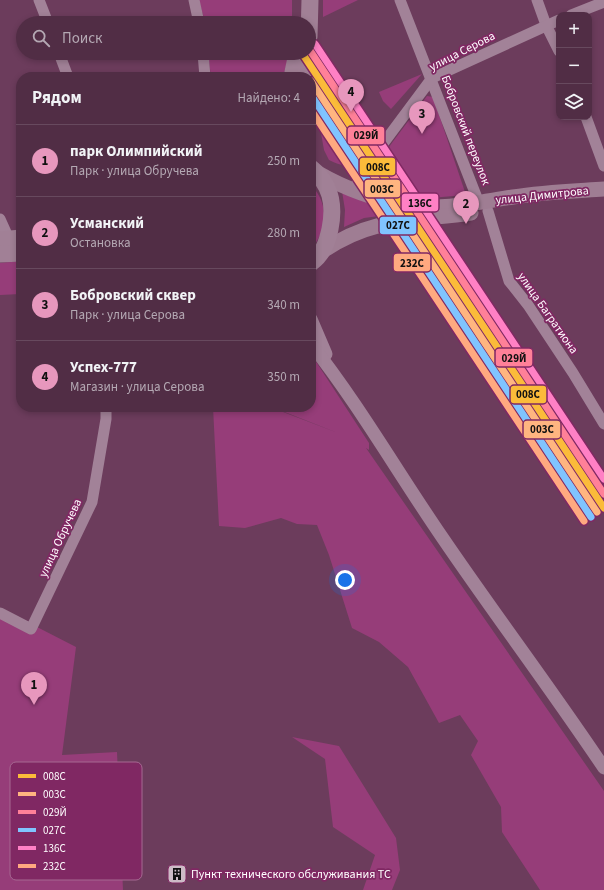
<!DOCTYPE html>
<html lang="ru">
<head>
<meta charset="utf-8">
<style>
  :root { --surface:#512d45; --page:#57354c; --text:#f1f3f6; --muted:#b4a8b3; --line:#67495e; --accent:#e797bd }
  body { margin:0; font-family:"Source Sans 3",sans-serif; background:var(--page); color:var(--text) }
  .controls { position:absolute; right:12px; top:12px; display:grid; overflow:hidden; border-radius:8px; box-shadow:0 2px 6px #0003 }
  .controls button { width:36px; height:36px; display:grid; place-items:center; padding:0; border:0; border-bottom:1px solid var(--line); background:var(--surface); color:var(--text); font:20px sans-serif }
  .you { position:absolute; left:345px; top:580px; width:14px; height:14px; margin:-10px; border:3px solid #fff; border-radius:50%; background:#1a73e8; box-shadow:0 0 0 6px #1a73e833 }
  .badge { display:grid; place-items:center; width:26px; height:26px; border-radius:50%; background:var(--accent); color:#111; font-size:13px; font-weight:700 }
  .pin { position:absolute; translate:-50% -33px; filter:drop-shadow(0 1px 2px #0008) }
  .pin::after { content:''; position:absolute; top:21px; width:14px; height:12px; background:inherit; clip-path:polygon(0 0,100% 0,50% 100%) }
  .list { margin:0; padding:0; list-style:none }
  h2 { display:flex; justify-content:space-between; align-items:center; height:52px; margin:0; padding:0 16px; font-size:17px }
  h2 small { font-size:13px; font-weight:400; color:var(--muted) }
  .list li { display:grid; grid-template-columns:26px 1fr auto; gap:12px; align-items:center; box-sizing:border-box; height:72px; padding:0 16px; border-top:1px solid var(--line) }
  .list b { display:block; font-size:15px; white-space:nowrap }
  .list p { margin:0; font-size:13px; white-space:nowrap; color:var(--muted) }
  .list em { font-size:13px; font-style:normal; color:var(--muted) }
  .icon { flex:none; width:22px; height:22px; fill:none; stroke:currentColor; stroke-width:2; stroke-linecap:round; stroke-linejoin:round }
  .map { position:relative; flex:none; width:604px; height:890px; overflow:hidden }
  .search { position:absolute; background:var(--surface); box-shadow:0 2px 6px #0003; left:16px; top:16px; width:300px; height:44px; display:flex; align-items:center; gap:10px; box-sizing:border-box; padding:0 14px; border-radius:22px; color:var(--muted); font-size:15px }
  .panel { position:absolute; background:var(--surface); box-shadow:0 2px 6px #0003; left:16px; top:72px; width:300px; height:340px; border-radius:16px }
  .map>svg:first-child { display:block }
  .green { fill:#963d79 }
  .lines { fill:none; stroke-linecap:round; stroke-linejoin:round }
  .minor { stroke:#a28298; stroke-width:11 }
  .tertiary { stroke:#a28298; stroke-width:13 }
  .secondary { stroke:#9f7d93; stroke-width:15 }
  .primary { stroke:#a18096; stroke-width:17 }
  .rail-1-casing { stroke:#802863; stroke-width:10 }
  .rail-2-casing { stroke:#802863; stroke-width:10 }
  .rail-3-casing { stroke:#802863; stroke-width:10 }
  .rail-4-casing { stroke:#802863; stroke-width:10 }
  .rail-5-casing { stroke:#802863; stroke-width:10 }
  .rail-6-casing { stroke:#802863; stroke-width:10 }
  .rail-1 { stroke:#fbbb3a; stroke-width:7 }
  .rail-2 { stroke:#ffb580; stroke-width:7 }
  .rail-3 { stroke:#ff8098; stroke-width:7 }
  .rail-4 { stroke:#80c4ff; stroke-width:7 }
  .rail-5 { stroke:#ff80c5; stroke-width:7 }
  .rail-6 { stroke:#ffa980; stroke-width:7 }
  .labels { text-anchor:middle; stroke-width:3.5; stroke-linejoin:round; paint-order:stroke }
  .street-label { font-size:12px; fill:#fff; stroke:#802863 }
  .poi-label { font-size:12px; fill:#fff; stroke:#802863; text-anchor:start }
  .key { fill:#802863; stroke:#a66892; stroke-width:1 }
  .key-label { font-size:11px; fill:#fff }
  .line-badge { stroke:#802863; stroke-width:1.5 }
  .pale-badge-label { font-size:11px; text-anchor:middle; font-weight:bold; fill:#111 }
</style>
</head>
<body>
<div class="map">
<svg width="604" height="890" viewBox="0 0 604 890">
  <rect width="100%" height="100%" fill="#6c3c5c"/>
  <g class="green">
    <path d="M199,0H292V23H205Z"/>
    <path d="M323,0H358L323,17Z"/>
    <path d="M208,53H290L283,77H211Z"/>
    <path d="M422,74L391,109L383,101L379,92Z"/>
    <path d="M333,89L349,90L362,95L345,99L346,108L340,117L361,161C349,168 341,166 329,160L324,150L318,116L319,91Z"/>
    <path d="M427,96L433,97L466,195L430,198L408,195L377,183L371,171Z"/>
    <path d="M311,185C329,203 328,230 311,249Z"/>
    <path d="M342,191L410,212L364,218L344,227L345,210Z"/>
    <path d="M21,261V294L0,295V263Z"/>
    <path d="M311,354L369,443V450L366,448L604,791V890H540L502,832L501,807L471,755L478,741L460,715L439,723L408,667L379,642L352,628L329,555L317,525L297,524L281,518L245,528L219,526L213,407H270L338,433L272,407H311Z"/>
    <path d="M0,608L76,647L62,755L117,752L123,890H0Z"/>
    <path d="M292,737L339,746L396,838L400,870L392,890H363L375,855L333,827L325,759Z"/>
  </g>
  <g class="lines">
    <g class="minor">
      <path d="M39,0L48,23"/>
      <path d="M194,0L199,23"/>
      <path d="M400,0L479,203"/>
      <path d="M537,0L546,25L559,51"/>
      <path d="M571,15L604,2"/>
      <path d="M59,53L68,77"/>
      <path d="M203,53L205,77"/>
      <path d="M586,117L604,166"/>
      <path d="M354,189L365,168L432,78L559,20"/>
      <path d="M488,211L509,281L528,305L573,373L604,424"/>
      <path d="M0,219L9,239"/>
      <path d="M0,613L31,629L92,502L106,419V407"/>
    </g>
    <g class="tertiary">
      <path d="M311,319L326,354"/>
      <path d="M311,344C359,405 398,473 442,537C495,615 552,690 604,768"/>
    </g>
    <g class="secondary">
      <path d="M318,173C344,188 377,200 407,205C442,211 479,202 513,197C543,192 574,191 604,189"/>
      <path d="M323,251C372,217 415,221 471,213"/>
    </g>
    <g class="primary">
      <path d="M309,37L310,0"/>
      <path d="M292,77L297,53"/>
      <path d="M308,77V53"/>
      <path d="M311,168C331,184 335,204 330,229C327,243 323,254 311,263"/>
      <path d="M0,240L21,238"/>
      <path d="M0,254L21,253"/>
    </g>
    <g class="rail-1-casing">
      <path id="rail-1" d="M302,53L604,508"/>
    </g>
    <g class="rail-2-casing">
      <path id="rail-2" d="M311,81L597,512"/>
    </g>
    <g class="rail-3-casing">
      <path id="rail-3" d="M309,49L604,494"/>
    </g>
    <g class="rail-4-casing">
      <path id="rail-4" d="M311,95L591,517"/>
    </g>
    <g class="rail-5-casing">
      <path id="rail-5" d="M315,44L604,479"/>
    </g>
    <g class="rail-6-casing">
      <path id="rail-6" d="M311,110L584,521"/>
    </g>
    <use href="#rail-1" class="rail-1"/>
    <use href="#rail-2" class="rail-2"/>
    <use href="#rail-3" class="rail-3"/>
    <use href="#rail-4" class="rail-4"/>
    <use href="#rail-5" class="rail-5"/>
    <use href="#rail-6" class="rail-6"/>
  </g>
  <defs>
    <g id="building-square" transform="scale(1)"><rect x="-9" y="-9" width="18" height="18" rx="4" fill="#ccbbc6" stroke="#802863"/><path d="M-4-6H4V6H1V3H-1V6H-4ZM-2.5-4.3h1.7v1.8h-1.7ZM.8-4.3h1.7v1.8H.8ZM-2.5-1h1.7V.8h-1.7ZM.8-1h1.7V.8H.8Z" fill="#111"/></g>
  </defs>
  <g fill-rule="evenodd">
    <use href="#building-square" x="177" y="874"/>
  </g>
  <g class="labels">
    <g class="street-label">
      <text transform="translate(462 51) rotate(-27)" y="4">улица Серова</text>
      <text transform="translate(466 130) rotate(69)" y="4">Бобровский переулок</text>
      <text transform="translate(542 195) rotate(-6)" y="4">улица Димитрова</text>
      <text transform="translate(548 313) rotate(55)" y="4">улица Багратиона</text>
      <text transform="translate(60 538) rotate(-65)" y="4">улица Обручева</text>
    </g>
    <g class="poi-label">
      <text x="191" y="878">Пункт технического обслуживания ТС</text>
    </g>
  </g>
  <rect x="10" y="762" width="132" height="118" rx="6" class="key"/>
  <rect x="18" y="774" width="18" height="4" fill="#fbbb3a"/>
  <rect x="18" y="792" width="18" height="4" fill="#ffb580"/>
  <rect x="18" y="810" width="18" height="4" fill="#ff8098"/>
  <rect x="18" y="828" width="18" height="4" fill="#80c4ff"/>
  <rect x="18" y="846" width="18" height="4" fill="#ff80c5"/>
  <rect x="18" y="864" width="18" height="4" fill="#ffa980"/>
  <g class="key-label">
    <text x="43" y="780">008С</text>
    <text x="43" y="798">003С</text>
    <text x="43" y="816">029Й</text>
    <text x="43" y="834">027С</text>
    <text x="43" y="852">136С</text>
    <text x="43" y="870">232C</text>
  </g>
  <g class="line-badge">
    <rect x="347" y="126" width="38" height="19" rx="4" fill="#ff8098"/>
    <rect x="359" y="157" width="37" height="19" rx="4" fill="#fbbb3a"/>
    <rect x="364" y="179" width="37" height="19" rx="4" fill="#ffb580"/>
    <rect x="401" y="193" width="38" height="19" rx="4" fill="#ff80c5"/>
    <rect x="379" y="216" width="38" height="19" rx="4" fill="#80c4ff"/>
    <rect x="393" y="253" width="38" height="19" rx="4" fill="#ffa980"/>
    <rect x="495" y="348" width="38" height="19" rx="4" fill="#ff8098"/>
    <rect x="510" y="385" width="37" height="19" rx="4" fill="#fbbb3a"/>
    <rect x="523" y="420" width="38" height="19" rx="4" fill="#ffb580"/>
  </g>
  <g class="pale-badge-label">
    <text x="366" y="139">029Й</text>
    <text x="378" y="171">008С</text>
    <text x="382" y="193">003С</text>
    <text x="420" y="207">136С</text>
    <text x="398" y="229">027С</text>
    <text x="412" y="267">232C</text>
    <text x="514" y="362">029Й</text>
    <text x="528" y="398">008С</text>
    <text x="542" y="433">003С</text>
  </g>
</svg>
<div class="controls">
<button>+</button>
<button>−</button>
<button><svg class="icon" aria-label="layers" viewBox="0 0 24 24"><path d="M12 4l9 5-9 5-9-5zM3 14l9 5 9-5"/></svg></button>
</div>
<div class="you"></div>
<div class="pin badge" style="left:34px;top:705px">1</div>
<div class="pin badge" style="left:466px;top:224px">2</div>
<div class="pin badge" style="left:422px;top:134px">3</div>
<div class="pin badge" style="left:351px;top:112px">4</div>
<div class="search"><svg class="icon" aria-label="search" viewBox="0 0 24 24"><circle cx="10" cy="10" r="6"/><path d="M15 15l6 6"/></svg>Поиск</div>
<section class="panel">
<h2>Рядом<small>Найдено: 4</small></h2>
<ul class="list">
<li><span class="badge">1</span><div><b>парк Олимпийский</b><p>Парк · улица Обручева</p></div><em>250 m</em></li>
<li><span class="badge">2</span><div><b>Усманский</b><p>Остановка</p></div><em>280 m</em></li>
<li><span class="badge">3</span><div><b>Бобровский сквер</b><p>Парк · улица Серова</p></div><em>340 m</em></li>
<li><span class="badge">4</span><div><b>Успех-777</b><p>Магазин · улица Серова</p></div><em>350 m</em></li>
</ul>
</section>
</div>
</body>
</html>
